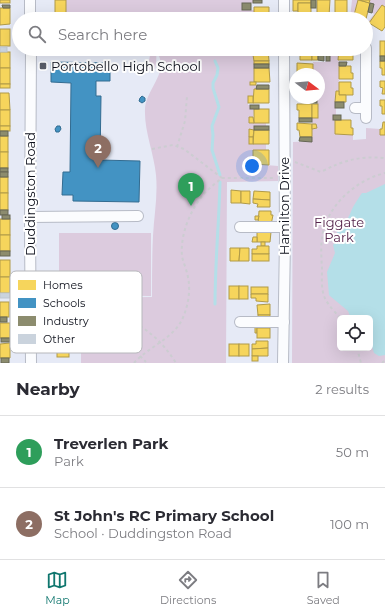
<!DOCTYPE html>
<html lang="en">
<head>
<meta charset="utf-8">
<style>
  :root { --surface:#fff; --page:#f2f2f3; --text:#2b2b33; --muted:#7c7c81; --line:#e1e1e2; --accent:#0f766e }
  body { margin:0; font-family:Montserrat,sans-serif; background:var(--page); color:var(--text) }
  .controls { position:absolute; right:12px; bottom:12px; display:grid; overflow:hidden; border-radius:6px; box-shadow:0 4px 16px #0002 }
  .controls button { width:36px; height:36px; display:grid; place-items:center; padding:0; border:0; border-bottom:1px solid var(--line); background:var(--surface); color:var(--text); font:20px sans-serif }
  .compass { position:absolute; left:289px; top:68px; width:36px; height:36px; border-radius:50%; background:var(--surface); box-shadow:0 4px 16px #0002; rotate:106deg }
  .you { position:absolute; left:252px; top:166px; width:14px; height:14px; margin:-10px; border:3px solid #fff; border-radius:50%; background:#1a73e8; box-shadow:0 0 0 6px #1a73e833 }
  .badge { display:grid; place-items:center; width:26px; height:26px; border-radius:50%; background:var(--accent); color:#fff; font-size:13px; font-weight:700 }
  .pin { position:absolute; translate:-50% -33px; filter:drop-shadow(0 1px 2px #0008) }
  .pin::after { content:''; position:absolute; top:21px; width:14px; height:12px; background:inherit; clip-path:polygon(0 0,100% 0,50% 100%) }
  .list { margin:0; padding:0; list-style:none }
  h2 { display:flex; justify-content:space-between; align-items:center; height:52px; margin:0; padding:0 16px; font-size:17px }
  h2 small { font-size:13px; font-weight:400; color:var(--muted) }
  .list li { display:grid; grid-template-columns:26px 1fr auto; gap:12px; align-items:center; box-sizing:border-box; height:72px; padding:0 16px; border-top:1px solid var(--line) }
  .list b { display:block; font-size:15px; white-space:nowrap }
  .list p { margin:0; font-size:13px; white-space:nowrap; color:var(--muted) }
  .list em { font-size:13px; font-style:normal; color:var(--muted) }
  .icon { flex:none; width:22px; height:22px; fill:none; stroke:currentColor; stroke-width:2; stroke-linecap:round; stroke-linejoin:round }
  .map { position:relative; flex:none; width:385px; height:363px; overflow:hidden }
  .search { position:absolute; background:var(--surface); box-shadow:0 4px 16px #0002; left:12px; right:12px; top:12px; height:44px; display:flex; align-items:center; gap:10px; box-sizing:border-box; padding:0 14px; border-radius:22px; color:var(--muted); font-size:15px }
  .sheet { height:196px; background:var(--surface) }
  nav { display:flex; justify-content:space-around; align-items:center; box-sizing:border-box; height:56px; border-top:1px solid var(--line); background:var(--surface); font-size:11px; color:var(--muted) }
  nav a { display:grid; justify-items:center; gap:2px }
  nav .on { color:var(--accent) }
  .map>svg:first-child { display:block }
  .green { fill:#dccbde; fill-rule:evenodd }
  .water { fill:#b4dfe8 }
  .homes { fill:#f6d55c; stroke:#b09a48 }
  .schools { fill:#4393c3; stroke:#336c91 }
  .industry { fill:#8c8c6e; stroke:#666755 }
  .lines { fill:none; stroke-linecap:round; stroke-linejoin:round }
  .stream { stroke:#b4dfe8; stroke-width:3 }
  .building { fill:#cad3dd; stroke:#bfc7d0 }
  .minor-casing { stroke:#b7bbc6; stroke-width:12 }
  .path { stroke:#cccdd1; stroke-width:2; stroke-dasharray:3 3; stroke-linecap:butt }
  .minor { stroke:#fbfcfe; stroke-width:10 }
  .poi-dot { fill:#595c68; stroke:#fff; stroke-width:1.5 }
  .labels { text-anchor:middle; stroke-width:4; stroke-linejoin:round; paint-order:stroke }
  .poi-label { font-size:13px; fill:#0d101b; stroke:#fff; text-anchor:start }
  .street-label { font-size:13px; fill:#0d101b; stroke:#fff }
  .park-label { font-size:13px; fill:#55244b; stroke:#fff }
  .key { fill:#fff; stroke:#b6b7bb; stroke-width:1 }
  .key-label { font-size:11px; fill:#0d101b }
</style>
</head>
<body>
<div class="map">
<svg width="385" height="363" viewBox="0 0 385 363">
  <rect width="100%" height="100%" fill="#e6eaf6"/>
  <g class="green">
    <path d="M66,0H253V3H242V10H254V13L249,19H64V16H66Z"/>
    <path d="M352,0H358L353,19H350Z"/>
    <path d="M370,0H385V7L382,6L369,23L368,22L374,14L372,13L374,4L369,3Z"/>
    <path d="M146,49H154C158,55 156,62 155,69L150,70L148,67L150,55Z"/>
    <path d="M155,49H252V54L254,55V82H250V85H257L256,89H254L253,96H248V105H250V109H254L253,117H249L250,123H266V126H254V130H249V144H266V150H253V164L278,166V181L227,182L226,363H81V298L152,297C152,277 152,257 153,236C154,216 158,196 156,175C154,153 144,131 145,109C146,88 172,71 155,49Z"/>
    <path d="M330,49H339V91L336,92V115L333,116V120H335V134L353,135V140L366,139V128L380,129V135H385V363H292L293,142L312,141V129L317,128L316,124H312V118H318L317,98H319V74H313V62H325L326,61H330ZM340,318H370V348H340Z"/>
    <path d="M59,233H151V296L59,295Z"/>
  </g>
  <path class="water" d="M385,184V355L379,356L374,353L370,340V318H353L350,316L348,311L330,296L329,295L327,272L335,253L333,245C339,240 338,235 336,229L340,222L343,223C349,219 350,213 353,207C356,202 359,197 362,193H366Z"/>
  <g class="homes">
    <rect x="0" y="0" width="10" height="3"/>
    <rect x="55" y="0" width="11" height="15"/>
    <path d="M293,0H311V3H298V11H293Z"/>
    <path d="M317,0H330L329,16H326V19H317Z"/>
    <path d="M335,0H347V16H343V19H335Z"/>
    <path d="M358,0L370,3L366,19H353Z"/>
    <path d="M360,0H370L369,3Z"/>
    <rect x="298" y="3" width="13" height="16"/>
    <path d="M382,5L385,7V27L382,31L369,23Z"/>
    <path d="M254,7H269V15H270V19H254Z"/>
    <path d="M0,8H10V24L0,25Z"/>
    <rect x="249" y="13" width="5" height="6"/>
    <rect x="0" y="29" width="10" height="17"/>
    <rect x="380" y="41" width="5" height="15"/>
    <path d="M252,49H268L269,61H254Z"/>
    <path d="M296,49H312V60H300V52H296Z"/>
    <rect x="312" y="49" width="6" height="11"/>
    <path d="M339,49H351V53H353V60H338Z"/>
    <rect x="0" y="52" width="10" height="16"/>
    <rect x="254" y="61" width="15" height="3"/>
    <path d="M380,61H385V75H382V68H380Z"/>
    <path d="M297,63L313,64V74H297Z"/>
    <path d="M339,66H351V73H353V79H339Z"/>
    <rect x="0" y="68" width="10" height="16"/>
    <path d="M254,68H269L270,82H254Z"/>
    <path d="M380,81H385V94H382L383,88L380,87Z"/>
    <rect x="250" y="82" width="6" height="3"/>
    <path d="M339,82H351V88H353V95H339Z"/>
    <rect x="0" y="84" width="10" height="4"/>
    <path d="M254,89H269V103H253Z"/>
    <path d="M336,91H339V95H346V102H335Z"/>
    <path d="M0,93H9L10,110H0Z"/>
    <rect x="248" y="96" width="5" height="7"/>
    <path d="M380,100H385V114H382V106H380Z"/>
    <path d="M297,104H312V118H299V110H297Z"/>
    <rect x="312" y="104" width="6" height="14"/>
    <rect x="254" y="109" width="15" height="14"/>
    <rect x="0" y="110" width="10" height="16"/>
    <path d="M249,117H253L254,123H249Z"/>
    <path d="M335,120H351V128H353V135L335,134Z"/>
    <path d="M383,122H385V135H380V129H382Z"/>
    <path d="M297,123L312,124V137H300L299,130H297Z"/>
    <path d="M312,124H316L317,128L312,129Z"/>
    <rect x="0" y="126" width="10" height="5"/>
    <path d="M249,129L254,130L253,137H249Z"/>
    <path d="M254,130H269V144H253Z"/>
    <rect x="0" y="136" width="8" height="16"/>
    <rect x="249" y="137" width="4" height="7"/>
    <path d="M253,150H269V165L253,164Z"/>
    <rect x="0" y="152" width="8" height="16"/>
    <rect x="0" y="177" width="8" height="16"/>
    <path d="M231,190L241,191V203H231Z"/>
    <path d="M241,191H250V204L241,203Z"/>
    <path d="M254,191L270,192V200L253,199Z"/>
    <rect x="0" y="193" width="8" height="17"/>
    <path d="M253,199L270,200V207H257L258,204L253,203Z"/>
    <path d="M259,211H271V215H273L271,225H258Z"/>
    <path d="M255,216H259L258,220H255Z"/>
    <rect x="0" y="219" width="10" height="16"/>
    <path d="M257,232H271L270,242H257Z"/>
    <rect x="0" y="235" width="10" height="16"/>
    <path d="M253,237H257V242H252Z"/>
    <rect x="261" y="242" width="4" height="4"/>
    <path d="M257,246H269V254H252V249H257Z"/>
    <path d="M230,248H240L239,261H230Z"/>
    <path d="M240,248H249V261H239Z"/>
    <rect x="252" y="254" width="17" height="7"/>
    <rect x="0" y="260" width="10" height="17"/>
    <rect x="0" y="277" width="10" height="16"/>
    <rect x="229" y="286" width="10" height="13"/>
    <rect x="239" y="286" width="9" height="13"/>
    <rect x="251" y="287" width="17" height="7"/>
    <path d="M251,294H268V302L256,301V298H251Z"/>
    <rect x="0" y="302" width="9" height="15"/>
    <path d="M270,304V315H258L257,305Z"/>
    <rect x="258" y="315" width="12" height="4"/>
    <rect x="0" y="323" width="10" height="15"/>
    <path d="M255,325H270V328H257V333H255Z"/>
    <rect x="257" y="328" width="13" height="10"/>
    <path d="M256,341H268V348L252,349V344H256Z"/>
    <path d="M10,343V358H0V344Z"/>
    <rect x="229" y="344" width="10" height="12"/>
    <rect x="239" y="344" width="10" height="12"/>
    <rect x="57" y="347" width="12" height="10"/>
    <path d="M268,348V356H252V349Z"/>
    <rect x="252" y="356" width="6" height="5"/>
  </g>
  <g class="schools">
    <path d="M51,62L110,63V81H96V96H101L100,160L140,161L139,202L73,201V195H62L63,172H70L71,83L51,82Z"/>
    <path d="M142,96L145,98V101L142,103L139,101L140,98Z"/>
    <path d="M57,126H60L61,129L59,132H56L55,129Z"/>
    <circle cx="115" cy="226" r="3.5"/>
  </g>
  <g class="industry">
    <rect x="253" y="0" width="9" height="3"/>
    <rect x="311" y="0" width="5" height="8"/>
    <rect x="242" y="3" width="9" height="7"/>
    <path d="M370,3L374,4L372,13L368,12Z"/>
    <path d="M2,5H10V8H3Z"/>
    <rect x="56" y="16" width="8" height="3"/>
    <path d="M318,49H324V61L318,60Z"/>
    <rect x="326" y="49" width="4" height="12"/>
    <rect x="380" y="56" width="5" height="5"/>
    <path d="M339,62H347L346,66H339Z"/>
    <rect x="254" y="64" width="15" height="4"/>
    <path d="M257,85H269V89H256Z"/>
    <rect x="308" y="98" width="9" height="5"/>
    <rect x="335" y="102" width="9" height="6"/>
    <rect x="250" y="105" width="9" height="4"/>
    <rect x="333" y="115" width="8" height="5"/>
    <rect x="299" y="118" width="13" height="4"/>
    <rect x="254" y="126" width="15" height="4"/>
    <rect x="0" y="131" width="8" height="5"/>
    <path d="M300,137H312V142L299,141Z"/>
    <rect x="0" y="168" width="8" height="4"/>
    <rect x="0" y="172" width="8" height="5"/>
    <rect x="0" y="210" width="8" height="5"/>
    <rect x="2" y="215" width="8" height="4"/>
    <rect x="0" y="251" width="10" height="5"/>
    <rect x="0" y="317" width="7" height="5"/>
    <rect x="1" y="338" width="9" height="4"/>
    <rect x="1" y="358" width="8" height="5"/>
  </g>
  <g class="lines">
    <g class="stream">
      <path d="M215,61L218,68L217,75L213,83V88L219,107L212,126L213,135L212,150L220,175"/>
      <path d="M215,304C215,263 219,223 220,182"/>
    </g>
  </g>
  <g class="building">
    <rect x="0" y="47" width="7" height="5"/>
    <rect x="0" y="293" width="10" height="5"/>
  </g>
  <g class="lines">
    <g class="minor-casing">
      <g id="minor">
        <path d="M30,0V19"/>
        <path d="M284,0V19"/>
        <path d="M31,49L30,227L31,363"/>
        <path d="M355,108H366"/>
        <path d="M366,118V48"/>
        <path d="M30,217L138,216"/>
        <path d="M240,227H285"/>
        <path d="M30,310H80"/>
        <path d="M240,322H284"/>
        <path d="M283,363L285,239L284,49"/>
      </g>
    </g>
    <g class="path">
      <path d="M177,147L185,121L187,96"/>
      <path d="M152,149L173,145L184,149L222,178"/>
      <path d="M295,162L321,172C344,160 359,156 385,158"/>
      <path d="M89,310C125,311 157,332 176,363"/>
      <path d="M340,318C335,312 327,304 324,296C321,287 322,277 322,268C321,254 320,236 326,223C335,199 360,179 385,173"/>
      <path d="M357,348L361,363"/>
      <path d="M140,356L146,362"/>
      <path d="M134,363C149,346 176,338 184,315C189,302 191,287 187,273C186,268 183,262 182,256C180,235 190,210 204,194C209,188 216,183 222,178H275"/>
      <path d="M382,363L385,360"/>
    </g>
    <use href="#minor" class="minor"/>
  </g>
  <rect class="poi-dot" x="39" y="62" width="8" height="8" rx="2"/>
  <g class="labels">
    <g class="poi-label">
      <text x="51" y="71">Portobello High School</text>
    </g>
    <g class="street-label">
      <text transform="translate(30 194) rotate(-90)" y="5">Duddingston Road</text>
      <text transform="translate(284 206) rotate(-90)" y="5">Hamilton Drive</text>
    </g>
    <g class="park-label">
      <text x="339" y="227">Figgate<tspan x="339" dy="15">Park</tspan></text>
    </g>
  </g>
  <rect x="10" y="271" width="132" height="82" rx="6" class="key"/>
  <rect x="18" y="280" width="18" height="10" fill="#f6d55c"/>
  <rect x="18" y="298" width="18" height="10" fill="#4393c3"/>
  <rect x="18" y="316" width="18" height="10" fill="#8c8c6e"/>
  <rect x="18" y="334" width="18" height="10" fill="#cad3dd"/>
  <g class="key-label">
    <text x="43" y="289">Homes</text>
    <text x="43" y="307">Schools</text>
    <text x="43" y="325">Industry</text>
    <text x="43" y="343">Other</text>
  </g>
</svg>
<div class="controls">
<button><svg class="icon" aria-label="locate" viewBox="0 0 24 24"><circle cx="12" cy="12" r="6"/><path d="M12 2v4M12 18v4M2 12h4M18 12h4"/></svg></button>
</div>
<svg class="compass" viewBox="-18 -18 36 36"><path d="M0-13l5 13h-10z" fill="#e53935"/><path d="M0 13l5-13h-10z" fill="#7c7c81"/></svg>
<div class="you"></div>
<div class="pin badge" style="left:191px;top:206px;background:#2e9e5b">1</div>
<div class="pin badge" style="left:98px;top:168px;background:#8d6e63">2</div>
<div class="search"><svg class="icon" aria-label="search" viewBox="0 0 24 24"><circle cx="10" cy="10" r="6"/><path d="M15 15l6 6"/></svg>Search here</div>
</div>
<section class="sheet">
<h2>Nearby<small>2 results</small></h2>
<ul class="list">
<li><span class="badge" style="background:#2e9e5b">1</span><div><b>Treverlen Park</b><p>Park</p></div><em>50 m</em></li>
<li><span class="badge" style="background:#8d6e63">2</span><div><b>St John's RC Primary School</b><p>School · Duddingston Road</p></div><em>100 m</em></li>
</ul>
</section>
<nav>
<a class="on"><svg class="icon" aria-label="map" viewBox="0 0 24 24"><path d="M3 6l6-2 6 2 6-2v14l-6 2-6-2-6 2zM9 4v14M15 6v14"/></svg>Map</a>
<a><svg class="icon" aria-label="directions" viewBox="0 0 24 24"><path d="M12 3l9 9-9 9-9-9zM9 14v-3h6M13 9l2 2-2 2"/></svg>Directions</a>
<a><svg class="icon" aria-label="saved" viewBox="0 0 24 24"><path d="M7 4h10v16l-5-4-5 4z"/></svg>Saved</a>
</nav>
</body>
</html>
